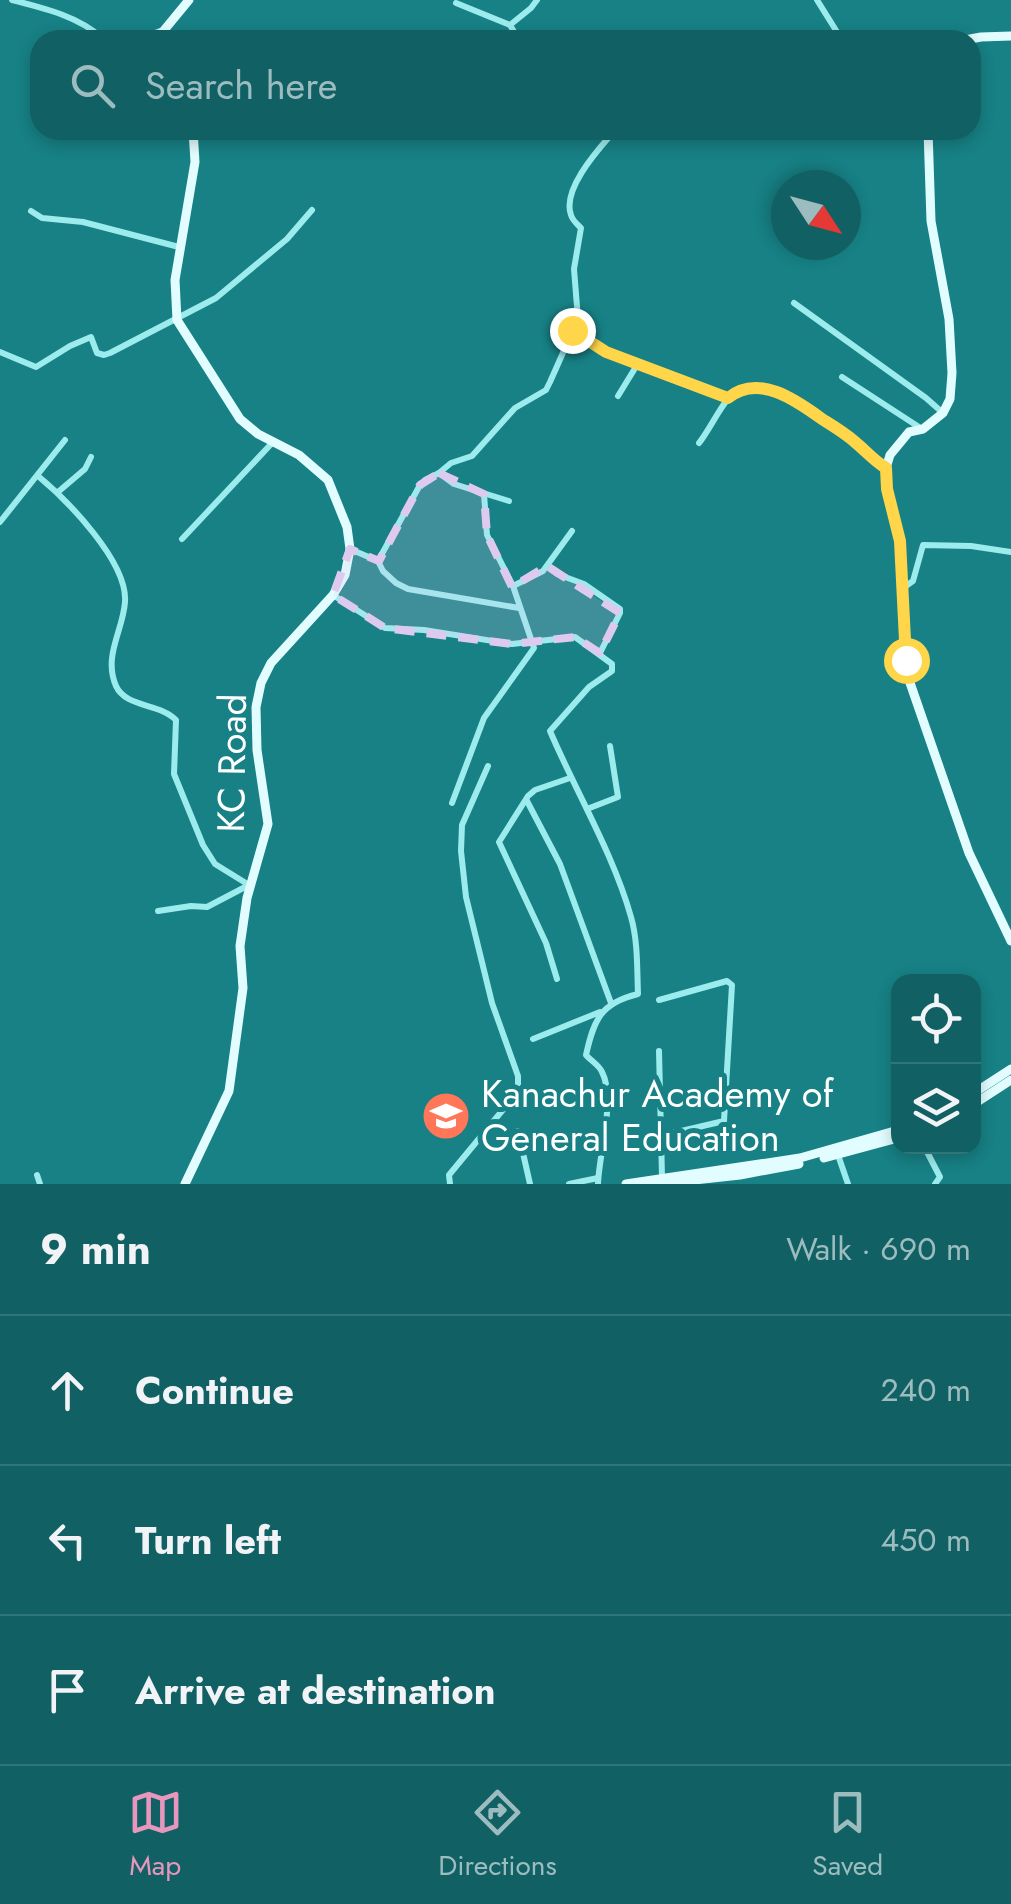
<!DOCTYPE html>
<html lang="en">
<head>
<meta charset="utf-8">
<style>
  :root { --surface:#116164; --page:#1e6a6d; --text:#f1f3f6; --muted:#9cbcbf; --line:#307578; --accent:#e797bd }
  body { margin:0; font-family:Jost,sans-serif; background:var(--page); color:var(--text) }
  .controls { position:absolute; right:30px; bottom:30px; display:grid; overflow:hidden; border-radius:20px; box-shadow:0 5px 15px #0003 }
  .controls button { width:90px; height:90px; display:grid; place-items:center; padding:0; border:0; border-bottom:2px solid var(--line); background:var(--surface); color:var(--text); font:50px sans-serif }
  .compass { position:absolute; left:771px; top:170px; width:90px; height:90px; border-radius:50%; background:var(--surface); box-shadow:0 5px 15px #0003; rotate:126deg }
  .stop { position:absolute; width:30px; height:30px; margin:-22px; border:8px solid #ffd54a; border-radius:50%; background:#fff }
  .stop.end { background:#ffd54a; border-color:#fff; box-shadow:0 2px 10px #0008 }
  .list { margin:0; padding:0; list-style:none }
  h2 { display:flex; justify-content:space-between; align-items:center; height:130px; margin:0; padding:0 40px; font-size:42px }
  h2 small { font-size:32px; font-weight:400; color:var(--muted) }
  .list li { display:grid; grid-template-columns:65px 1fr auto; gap:30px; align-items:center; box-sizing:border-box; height:150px; padding:0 40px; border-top:2px solid var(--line) }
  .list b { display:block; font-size:38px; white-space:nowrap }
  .list em { font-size:32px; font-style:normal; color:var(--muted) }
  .icon { flex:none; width:55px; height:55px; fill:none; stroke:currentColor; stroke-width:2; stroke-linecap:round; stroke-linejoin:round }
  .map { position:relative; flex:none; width:1011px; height:1184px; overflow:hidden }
  .search { position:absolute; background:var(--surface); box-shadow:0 5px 15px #0003; left:30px; right:30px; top:30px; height:110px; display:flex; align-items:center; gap:25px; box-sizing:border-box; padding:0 35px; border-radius:30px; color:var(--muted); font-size:38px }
  .sheet { height:580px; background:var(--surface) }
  nav { display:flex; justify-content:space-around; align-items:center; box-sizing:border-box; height:140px; border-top:2px solid var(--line); background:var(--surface); font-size:28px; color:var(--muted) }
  nav a { display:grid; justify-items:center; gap:5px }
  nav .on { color:var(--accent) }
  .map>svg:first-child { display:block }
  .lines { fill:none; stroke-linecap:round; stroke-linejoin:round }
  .minor { stroke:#9cebed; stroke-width:6 }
  .major { stroke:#e2fdff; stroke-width:9 }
  .route { stroke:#ffd54a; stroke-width:12 }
  .marked { fill:#decaef; fill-opacity:0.2; stroke:#decaef; stroke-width:8; stroke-dasharray:20 12; stroke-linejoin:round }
  .labels { text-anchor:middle; stroke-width:10; stroke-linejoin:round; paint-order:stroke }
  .street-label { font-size:38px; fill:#fff; stroke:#178185 }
  .poi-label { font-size:38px; fill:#fff; stroke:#178185; text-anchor:start }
</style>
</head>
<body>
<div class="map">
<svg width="1011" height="1184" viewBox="0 0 1011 1184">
  <rect width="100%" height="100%" fill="#178185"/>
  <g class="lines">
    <g class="minor">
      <path d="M12,0C43,8 78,16 102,38H144L160,31"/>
      <path d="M817,0L842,40"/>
      <path d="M456,3L510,25L519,40"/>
      <path d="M510,25L531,8L537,0"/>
      <path d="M31,211L42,218L83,222L179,247"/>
      <path d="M794,303L926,398L943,413"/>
      <path d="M572,331L606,351L728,398"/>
      <path d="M0,352L36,367L70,346L91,337L97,353L104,355L110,353L216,298L287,239L312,210"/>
      <path d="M842,377L922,429"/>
      <path d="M618,396L637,365"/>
      <path d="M699,443C709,431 724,399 734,393C765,372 826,419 851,438C863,448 872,460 886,468"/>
      <path d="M439,473L451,463L472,456L515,408L546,390L550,382L578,319L574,269L581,228C578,225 572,220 571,215C562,191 595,153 610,136V130"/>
      <path d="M38,476C67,500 128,562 125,602C123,631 103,656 116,686C126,708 160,703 176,720L174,774L203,845L215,864L249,885L207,907L191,906L158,911"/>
      <path d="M58,492L85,469L91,457"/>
      <path d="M0,522L65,440"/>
      <path d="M182,539L273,442"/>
      <path d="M350,549L378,561L383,571L396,583L408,589L519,608"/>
      <path d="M378,561L420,485L425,480L439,473L454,484L509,501"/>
      <path d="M547,566L557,574L584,584L620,609V613L600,653"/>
      <path d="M513,586L543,571L572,531"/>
      <path d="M903,588L913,581L923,545L971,546L1011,552"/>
      <path d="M333,595L385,628L424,630L512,644L575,637L612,664V671L589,687L550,731C576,792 613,853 631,917C638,941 637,969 638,994C601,1003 594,1019 586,1055C591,1061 599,1065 602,1072C616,1099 599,1153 598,1184"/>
      <path d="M527,801L560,864L611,1003"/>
      <path d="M452,803L484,718L534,648L513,586L487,535L484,494"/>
      <path d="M587,809L618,797L610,746"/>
      <path d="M557,979L546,943L499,842L528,796L535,790L570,778"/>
      <path d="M659,1000L727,981L732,985L724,1121L660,1136"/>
      <path d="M533,1039L600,1012"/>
      <path d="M659,1051L662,1177"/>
      <path d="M550,1094L568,1092L606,1093"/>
      <path d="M518,1131L530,1184"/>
      <path d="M924,1146L940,1177L935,1184"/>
      <path d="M838,1155L848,1184"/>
      <path d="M37,1175L40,1184"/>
      <path d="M450,1184L449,1175L511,1100L518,1090V1076L492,1003L466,897L461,851L462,825L488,766"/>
      <path d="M569,1184L598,1178"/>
    </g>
    <g class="major">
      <path d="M156,40L189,0"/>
      <path d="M965,40L981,37L1011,36"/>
      <path d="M928,130L931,221L949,319L952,373L950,399L943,413L923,429L909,432L890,455L886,468L887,489L900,541L908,677L969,853L1011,941"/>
      <path d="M974,1093L1011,1069"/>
      <path d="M974,1104L1011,1080"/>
      <path d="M824,1158L898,1138"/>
      <path d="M185,1184L229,1091L243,988L240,946L247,898L268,824L257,750L256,707L261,683L271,663L333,595L345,575L350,549L347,527L328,480L299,455L258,434L240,419L177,320L175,280L195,162L193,130"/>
      <path d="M626,1184L800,1158L898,1130"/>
      <path d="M658,1184L740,1175L799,1164"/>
    </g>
  </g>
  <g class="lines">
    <path class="route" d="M572,330L606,352L728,398C758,373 796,400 822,419C833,426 845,433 855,442C866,451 874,461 886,468L887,489L900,541L906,660"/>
  </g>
  <path class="marked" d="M439,473L484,494L487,535L512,587L547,566L620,613L600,653L575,637L512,644L385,628L333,595L350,549L379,561L420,485Z"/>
  <defs>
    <g id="university-disc" transform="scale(2.5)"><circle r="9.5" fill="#ff7658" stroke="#178185"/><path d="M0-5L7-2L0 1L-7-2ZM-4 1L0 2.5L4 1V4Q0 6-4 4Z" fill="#fff"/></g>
  </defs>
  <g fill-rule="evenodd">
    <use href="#university-disc" x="446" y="1116"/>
  </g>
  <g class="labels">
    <g class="street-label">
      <text transform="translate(232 763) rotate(-89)" y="13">KC Road</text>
    </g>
    <g class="poi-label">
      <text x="481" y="1107">Kanachur Academy of<tspan x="481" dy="44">General Education</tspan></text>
    </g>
  </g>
</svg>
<div class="controls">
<button><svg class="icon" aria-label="locate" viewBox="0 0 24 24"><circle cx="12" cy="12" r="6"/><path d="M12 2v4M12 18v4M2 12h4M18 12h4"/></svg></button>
<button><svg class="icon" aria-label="layers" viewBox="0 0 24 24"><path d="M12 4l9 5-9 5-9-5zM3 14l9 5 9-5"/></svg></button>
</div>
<svg class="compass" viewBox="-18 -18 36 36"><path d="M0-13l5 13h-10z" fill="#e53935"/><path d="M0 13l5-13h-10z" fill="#9cbcbf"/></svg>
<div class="stop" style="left:906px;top:660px"></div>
<div class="stop end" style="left:572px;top:330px"></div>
<div class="search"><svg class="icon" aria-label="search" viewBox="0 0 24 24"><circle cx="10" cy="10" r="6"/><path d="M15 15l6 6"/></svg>Search here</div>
</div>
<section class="sheet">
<h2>9 min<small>Walk · 690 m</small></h2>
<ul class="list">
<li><svg class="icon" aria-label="ahead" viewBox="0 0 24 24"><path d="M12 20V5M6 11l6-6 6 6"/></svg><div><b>Continue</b></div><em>240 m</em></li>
<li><svg class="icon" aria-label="left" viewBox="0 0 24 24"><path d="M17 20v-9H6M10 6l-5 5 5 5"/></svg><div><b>Turn left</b></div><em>450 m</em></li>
<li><svg class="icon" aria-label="arrive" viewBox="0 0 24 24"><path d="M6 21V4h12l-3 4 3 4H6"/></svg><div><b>Arrive at destination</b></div></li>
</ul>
</section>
<nav>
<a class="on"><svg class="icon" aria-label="map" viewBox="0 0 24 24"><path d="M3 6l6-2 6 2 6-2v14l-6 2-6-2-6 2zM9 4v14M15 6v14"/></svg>Map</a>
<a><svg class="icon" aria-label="directions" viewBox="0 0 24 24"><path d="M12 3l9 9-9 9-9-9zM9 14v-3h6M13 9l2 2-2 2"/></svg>Directions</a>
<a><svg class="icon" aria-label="saved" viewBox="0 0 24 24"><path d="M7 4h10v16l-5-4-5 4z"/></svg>Saved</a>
</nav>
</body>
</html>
